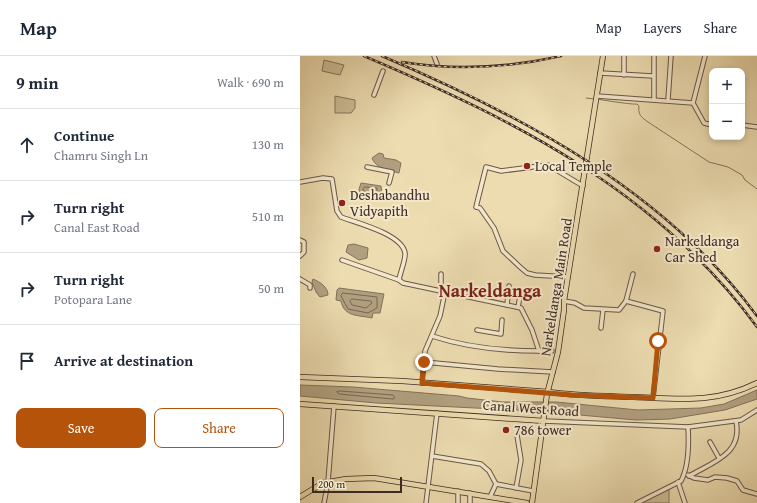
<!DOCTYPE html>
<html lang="en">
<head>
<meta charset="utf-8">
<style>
  :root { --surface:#fff; --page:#f6f6f7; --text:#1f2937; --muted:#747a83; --line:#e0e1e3; --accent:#b45309 }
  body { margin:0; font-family:"Gentium Book Plus",serif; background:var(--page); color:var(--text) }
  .controls { position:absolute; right:12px; top:12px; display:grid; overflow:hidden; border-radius:8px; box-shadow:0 2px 6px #0003 }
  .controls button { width:36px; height:36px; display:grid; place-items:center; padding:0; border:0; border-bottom:1px solid var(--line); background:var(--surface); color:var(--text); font:20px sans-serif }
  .scale { position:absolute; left:12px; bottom:10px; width:90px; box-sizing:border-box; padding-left:4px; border:2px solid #3e2b24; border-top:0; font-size:11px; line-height:14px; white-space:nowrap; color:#3e2b24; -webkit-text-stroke:3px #f3e8cc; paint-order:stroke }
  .stop { position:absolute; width:12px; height:12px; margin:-9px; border:3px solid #b45309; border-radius:50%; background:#fff }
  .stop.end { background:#b45309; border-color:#fff; box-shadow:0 1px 4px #0008 }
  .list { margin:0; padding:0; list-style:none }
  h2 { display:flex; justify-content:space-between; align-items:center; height:52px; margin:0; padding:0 16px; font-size:17px }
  h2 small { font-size:13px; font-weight:400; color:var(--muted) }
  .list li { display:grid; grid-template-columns:26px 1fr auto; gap:12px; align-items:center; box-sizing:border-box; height:72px; padding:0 16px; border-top:1px solid var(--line) }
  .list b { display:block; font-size:15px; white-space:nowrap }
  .list p { margin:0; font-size:13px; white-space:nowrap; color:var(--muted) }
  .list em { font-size:13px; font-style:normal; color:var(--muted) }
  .actions { display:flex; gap:8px; padding:12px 16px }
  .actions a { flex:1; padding:9px 0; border:1px solid var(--accent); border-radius:8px; text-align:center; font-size:14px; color:var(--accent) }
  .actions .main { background:var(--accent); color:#fff }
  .icon { flex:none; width:22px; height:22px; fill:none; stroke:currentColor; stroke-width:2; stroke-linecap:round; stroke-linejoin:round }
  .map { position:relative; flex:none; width:457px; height:447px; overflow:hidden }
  header { display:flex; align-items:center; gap:24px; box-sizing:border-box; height:56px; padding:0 20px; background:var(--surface); border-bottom:1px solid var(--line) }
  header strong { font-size:19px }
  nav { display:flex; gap:22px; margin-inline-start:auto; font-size:14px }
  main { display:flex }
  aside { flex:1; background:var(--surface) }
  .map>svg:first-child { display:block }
  .green { fill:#cebe98; stroke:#86745e }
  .water { fill:#b1a080; stroke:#83715b }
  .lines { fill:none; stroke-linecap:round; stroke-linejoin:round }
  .shore { stroke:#786652; stroke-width:1 }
  .stream { stroke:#83715b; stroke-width:1 }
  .minor-casing { stroke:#6a5747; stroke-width:5.5 }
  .major-casing { stroke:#3e2b24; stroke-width:6 }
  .minor { stroke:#f3e8cc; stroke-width:3.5 }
  .major { stroke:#ecdcb0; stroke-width:4.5 }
  .rail-casing { stroke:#3e2b24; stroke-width:2.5 }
  .rail { stroke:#f3e8cc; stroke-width:1; stroke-dasharray:3; stroke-linecap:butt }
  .route { stroke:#b45309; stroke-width:5 }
  .poi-dot { fill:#8f2418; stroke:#f3e8cc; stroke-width:1.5 }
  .labels { text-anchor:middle; stroke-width:4; stroke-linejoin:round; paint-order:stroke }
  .poi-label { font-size:14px; fill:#3e2b24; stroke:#f3e8cc; text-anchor:start }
  .street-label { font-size:14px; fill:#3e2b24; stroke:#f3e8cc }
  .district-label { font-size:18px; font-weight:bold; fill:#7a1f14; stroke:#f3e8cc }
</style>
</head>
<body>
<header>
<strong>Map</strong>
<nav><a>Map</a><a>Layers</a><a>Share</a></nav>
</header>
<main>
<aside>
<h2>9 min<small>Walk · 690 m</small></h2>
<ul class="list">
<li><svg class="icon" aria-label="ahead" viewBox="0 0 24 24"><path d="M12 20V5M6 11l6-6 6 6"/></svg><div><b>Continue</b><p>Chamru Singh Ln</p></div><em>130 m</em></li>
<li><svg class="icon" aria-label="right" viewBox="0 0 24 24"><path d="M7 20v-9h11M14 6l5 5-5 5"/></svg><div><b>Turn right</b><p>Canal East Road</p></div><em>510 m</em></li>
<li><svg class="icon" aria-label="right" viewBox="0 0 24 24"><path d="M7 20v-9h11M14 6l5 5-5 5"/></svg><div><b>Turn right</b><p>Potopara Lane</p></div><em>50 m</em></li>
<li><svg class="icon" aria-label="arrive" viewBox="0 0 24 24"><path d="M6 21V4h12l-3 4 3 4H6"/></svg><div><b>Arrive at destination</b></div></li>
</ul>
<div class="actions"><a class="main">Save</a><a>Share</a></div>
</aside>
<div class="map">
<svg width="457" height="447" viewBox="0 0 457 447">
  <rect width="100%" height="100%" fill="#ecdcb0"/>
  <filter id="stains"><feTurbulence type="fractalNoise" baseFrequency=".005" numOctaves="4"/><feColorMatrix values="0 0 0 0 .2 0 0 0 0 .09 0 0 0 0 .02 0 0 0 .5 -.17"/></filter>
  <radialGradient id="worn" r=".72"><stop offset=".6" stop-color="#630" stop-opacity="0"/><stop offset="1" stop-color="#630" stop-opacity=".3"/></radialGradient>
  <g class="green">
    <path d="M24,4L44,9L40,19L22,15Z"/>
    <path d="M35,40L55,44V52L51,57H35Z"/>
    <path d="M369,433V447H341Z"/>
  </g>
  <g class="water">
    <path d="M79,97L83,98L84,102L96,104L101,107L99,117C89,114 76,113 72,102Z"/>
    <path d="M61,127L81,130L82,141L76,145L67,144L60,139L59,133Z"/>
    <path d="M54,188L68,192L67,202L59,204L46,196L48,189Z"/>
    <path d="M13,223C20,226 28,231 28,239L20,241L16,236L12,226Z"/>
    <path d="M39,232L84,238L80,257H73L72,262C58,259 44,261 41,245L36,244L37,234Z"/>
    <path d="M0,329L53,331L159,340L167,342L203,346H256L338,354L401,352L424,348L457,334V343L425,354L370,363L336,364L234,355L76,347L0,340Z"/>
  </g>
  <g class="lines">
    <g class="shore">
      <path d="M65,131L77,132V140L72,142L65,138L63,133Z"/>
      <path d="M43,237L77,241V252L68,257L48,253L41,240Z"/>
      <path d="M52,243L71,245L72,247L66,252L52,249L50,245Z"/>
      <path d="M40,335L93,339L95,342L93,343L39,338L37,336Z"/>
    </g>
    <g class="stream">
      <path d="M286,42L294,43"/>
      <path d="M297,43C302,44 334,49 337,48L339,50C338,59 341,61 348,66L409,106L428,111L442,119L445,124L457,133"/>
    </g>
    <g class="minor-casing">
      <g id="minor">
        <path d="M134,0L137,8"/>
        <path d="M300,17L353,20"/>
        <path d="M324,19V0"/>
        <path d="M74,39L83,15"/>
        <path d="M297,40L393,47L404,67L412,69"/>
        <path d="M354,43V0"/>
        <path d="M368,44L371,0"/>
        <path d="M393,47L405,0"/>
        <path d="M442,69L457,71"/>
        <path d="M67,111L92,116L89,127"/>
        <path d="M0,126L23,122L32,123L37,155L41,161C57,167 102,178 105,197C106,203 100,217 99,224L103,227L221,252L232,274L239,295H252"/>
        <path d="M0,184L4,186V196L0,200"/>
        <path d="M42,204L99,224"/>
        <path d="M268,221L235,219L227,217L220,211L203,195L194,172L180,152L176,151L186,111L201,115L248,109L283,130"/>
        <path d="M0,223L10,229V232"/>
        <path d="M141,236V218"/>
        <path d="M264,245L275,247L284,252L319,254L326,245L333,218"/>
        <path d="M326,245L363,255L353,342"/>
        <path d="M207,249L209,230"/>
        <path d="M218,251L221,235"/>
        <path d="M301,272L303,254"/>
        <path d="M177,274L201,278L202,264"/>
        <path d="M132,280C168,292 202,295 239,295"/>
        <path d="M124,306L198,313L253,316"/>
        <path d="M122,327L125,295L140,260L145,236"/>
        <path d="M244,365L388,371L441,364L457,354"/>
        <path d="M410,386L419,402"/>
        <path d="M132,400L181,408L189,415L196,428L190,441"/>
        <path d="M388,419L394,422L408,424L415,421L427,422L437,425L443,434L457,438"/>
        <path d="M389,420C413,406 443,398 436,365"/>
        <path d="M378,426L385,447"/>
        <path d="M196,428L233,435"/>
        <path d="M216,432L221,404L217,379"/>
        <path d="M170,437V447"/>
        <path d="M24,447L28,426L34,350"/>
        <path d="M126,447L137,357"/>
        <path d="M158,447V435"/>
        <path d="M337,447L381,425C389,410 389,388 388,371"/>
      </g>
    </g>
    <g class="major-casing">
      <g id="major">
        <path d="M0,321L102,325L249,336C277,340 306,340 334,341C380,343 414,348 457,327"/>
        <path d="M0,348L244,365"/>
        <path d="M0,441L23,427L46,423L74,422L227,447"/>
        <path d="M232,447L247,338L258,296L264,254V245L303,0"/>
      </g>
    </g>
    <use href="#minor" class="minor"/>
    <use href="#major" class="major"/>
    <g class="rail-casing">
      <g id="rail">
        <path d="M64,0C215,64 357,135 457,271"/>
        <path d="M82,0C223,60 364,134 457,260"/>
        <path d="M102,6C157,15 208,12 261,0"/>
      </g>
    </g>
    <use href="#rail" class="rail"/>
  </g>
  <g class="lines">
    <path class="route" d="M124,306L122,327L272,339L353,342L358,285"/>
  </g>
  <g class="poi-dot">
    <circle cx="227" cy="110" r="4"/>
    <circle cx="42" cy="147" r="4"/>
    <circle cx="357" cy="193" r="4"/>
    <circle cx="206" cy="374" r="4"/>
  </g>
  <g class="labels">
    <g class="poi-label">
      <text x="235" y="115">Local Temple</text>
      <text x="50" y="144">Deshabandhu<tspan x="50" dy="16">Vidyapith</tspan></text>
      <text x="365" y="190">Narkeldanga<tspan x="365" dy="16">Car Shed</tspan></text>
      <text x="214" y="379">786 tower</text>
    </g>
    <g class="street-label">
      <text transform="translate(256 231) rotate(-81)" y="5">Narkeldanga Main Road</text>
      <text transform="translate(231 352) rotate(4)" y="5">Canal West Road</text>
    </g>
    <g class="district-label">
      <text x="190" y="241">Narkeldanga</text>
    </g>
  </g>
  <rect width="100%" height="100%" filter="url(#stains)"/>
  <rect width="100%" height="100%" fill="url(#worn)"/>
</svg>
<div class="controls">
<button>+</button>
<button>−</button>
</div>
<div class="scale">200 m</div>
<div class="stop" style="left:358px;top:285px"></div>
<div class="stop end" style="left:124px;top:306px"></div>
</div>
</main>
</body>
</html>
